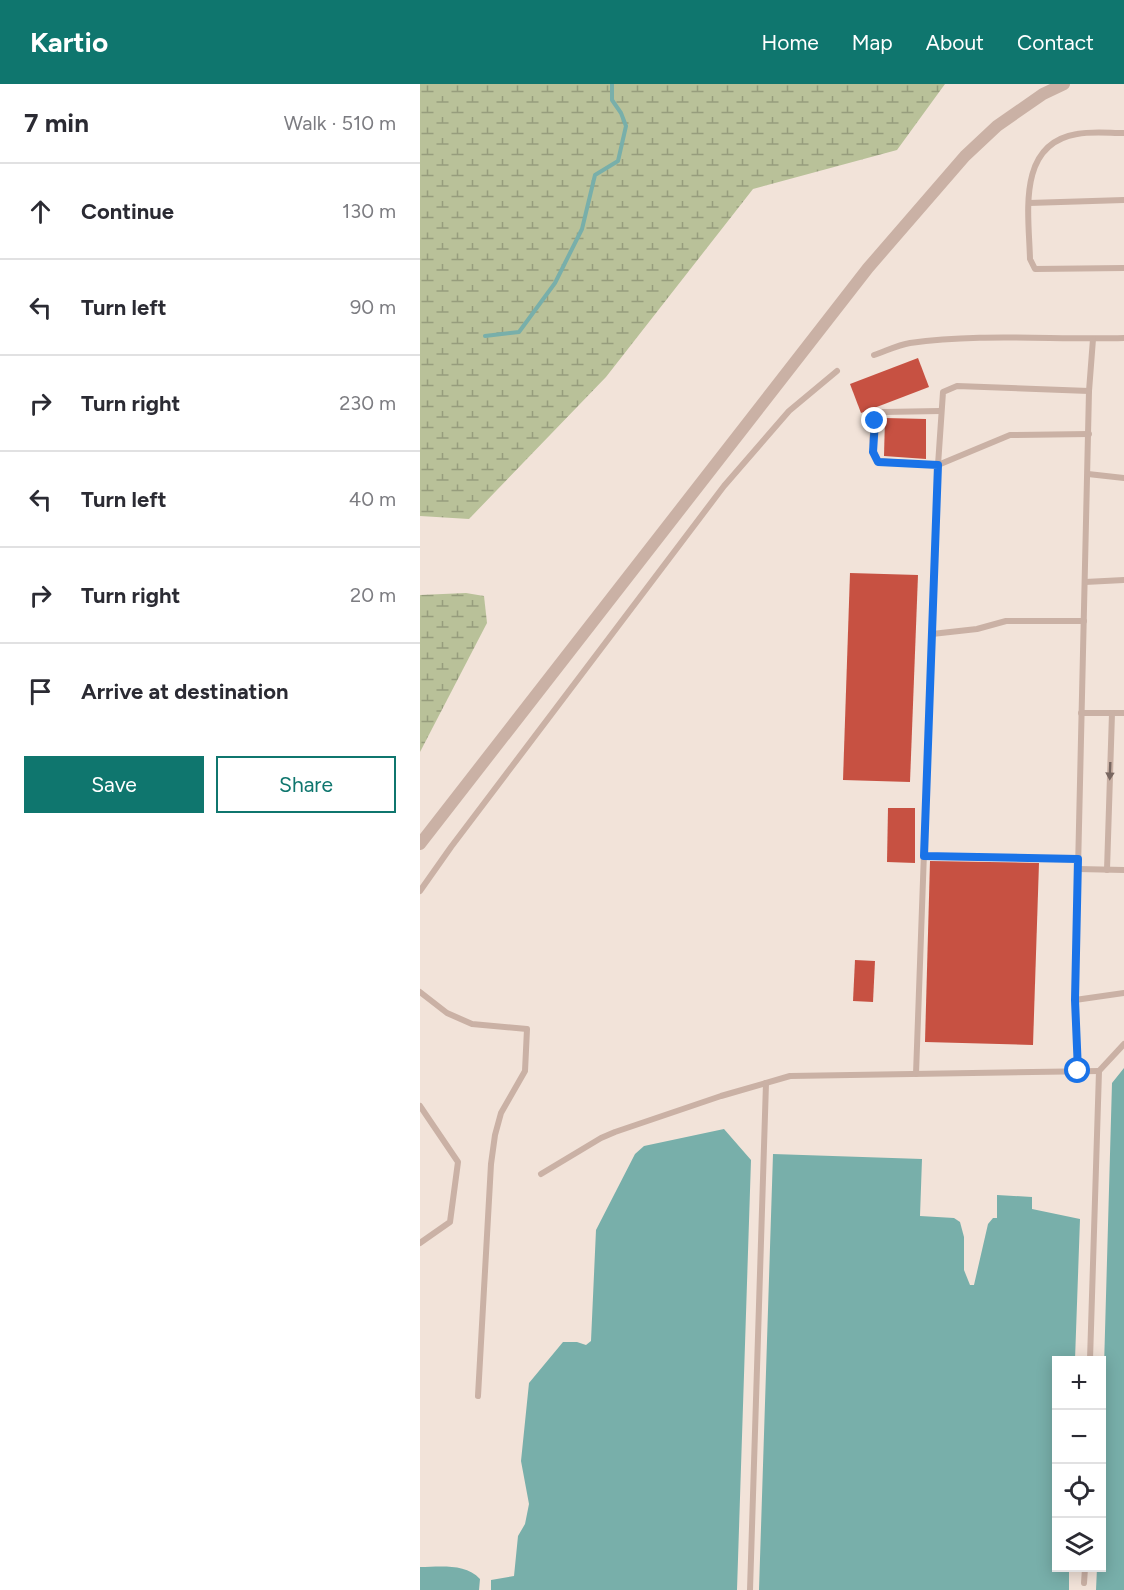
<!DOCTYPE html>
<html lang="en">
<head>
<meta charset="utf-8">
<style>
  :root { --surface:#fff; --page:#f2f2f3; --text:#2b2b33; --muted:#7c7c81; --line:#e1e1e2; --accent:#0f766e }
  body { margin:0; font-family:Figtree,sans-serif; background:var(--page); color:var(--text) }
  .controls { position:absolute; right:18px; bottom:18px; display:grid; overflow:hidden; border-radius:0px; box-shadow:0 3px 15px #0003 }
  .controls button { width:54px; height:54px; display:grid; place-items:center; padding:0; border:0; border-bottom:2px solid var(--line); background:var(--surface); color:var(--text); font:30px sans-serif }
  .stop { position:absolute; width:18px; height:18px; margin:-14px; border:4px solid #1a73e8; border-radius:50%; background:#fff }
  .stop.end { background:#1a73e8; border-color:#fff; box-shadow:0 2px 6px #0008 }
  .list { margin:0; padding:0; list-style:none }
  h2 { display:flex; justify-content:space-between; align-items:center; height:78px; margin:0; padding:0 24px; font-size:26px }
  h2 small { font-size:20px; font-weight:400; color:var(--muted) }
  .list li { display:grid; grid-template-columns:39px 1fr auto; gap:18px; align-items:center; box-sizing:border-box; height:96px; padding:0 24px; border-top:2px solid var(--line) }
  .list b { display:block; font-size:22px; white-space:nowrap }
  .list em { font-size:20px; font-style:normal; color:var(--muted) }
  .actions { display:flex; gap:12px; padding:18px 24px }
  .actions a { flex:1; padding:14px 0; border:2px solid var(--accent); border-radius:0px; text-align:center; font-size:21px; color:var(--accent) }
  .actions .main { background:var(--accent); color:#fff }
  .icon { flex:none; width:33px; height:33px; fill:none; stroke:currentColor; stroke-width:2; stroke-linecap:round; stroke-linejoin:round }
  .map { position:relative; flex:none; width:704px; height:1506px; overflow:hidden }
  header { display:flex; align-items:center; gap:36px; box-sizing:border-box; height:84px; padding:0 30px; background:var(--accent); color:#fff }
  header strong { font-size:28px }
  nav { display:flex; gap:33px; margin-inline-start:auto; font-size:21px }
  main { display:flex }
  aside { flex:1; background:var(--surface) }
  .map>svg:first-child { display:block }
  .wetland { fill:url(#wetland-marsh) }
  .water { fill:#78afaa }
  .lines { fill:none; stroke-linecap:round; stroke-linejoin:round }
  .stream { stroke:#78afaa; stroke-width:4 }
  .building { fill:#c75142 }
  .service { stroke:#cab1a5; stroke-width:6 }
  .minor { stroke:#cab1a5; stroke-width:12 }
  .oneway { fill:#786660 }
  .route { stroke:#1a73e8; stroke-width:8 }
</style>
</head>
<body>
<header>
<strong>Kartio</strong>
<nav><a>Home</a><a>Map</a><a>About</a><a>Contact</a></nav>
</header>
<main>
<aside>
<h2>7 min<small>Walk · 510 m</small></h2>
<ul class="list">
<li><svg class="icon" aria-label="ahead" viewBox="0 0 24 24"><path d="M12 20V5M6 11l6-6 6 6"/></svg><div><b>Continue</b></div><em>130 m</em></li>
<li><svg class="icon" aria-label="left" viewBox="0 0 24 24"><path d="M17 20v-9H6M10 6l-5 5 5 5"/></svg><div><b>Turn left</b></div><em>90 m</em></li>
<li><svg class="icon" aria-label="right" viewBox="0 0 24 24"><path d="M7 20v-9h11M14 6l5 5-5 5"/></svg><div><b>Turn right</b></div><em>230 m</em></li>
<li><svg class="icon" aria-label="left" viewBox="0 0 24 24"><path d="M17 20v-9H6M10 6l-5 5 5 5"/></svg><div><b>Turn left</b></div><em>40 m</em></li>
<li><svg class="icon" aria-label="right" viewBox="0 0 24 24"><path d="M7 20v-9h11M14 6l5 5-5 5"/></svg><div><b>Turn right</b></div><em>20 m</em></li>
<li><svg class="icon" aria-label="arrive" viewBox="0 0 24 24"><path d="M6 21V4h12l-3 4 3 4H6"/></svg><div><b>Arrive at destination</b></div></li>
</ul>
<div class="actions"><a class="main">Save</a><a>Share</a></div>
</aside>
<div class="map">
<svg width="704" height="1506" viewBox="0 0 704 1506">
  <defs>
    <pattern id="wetland-marsh" width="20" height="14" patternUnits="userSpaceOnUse" patternTransform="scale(1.5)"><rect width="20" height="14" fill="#b9c199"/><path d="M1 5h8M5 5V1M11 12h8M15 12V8" fill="none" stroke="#979d7d"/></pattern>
  </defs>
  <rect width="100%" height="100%" fill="#f2e3d9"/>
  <g class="wetland">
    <path d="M0,0H525L477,66L333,105L186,293L49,435L0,432Z"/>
    <path d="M46,509L64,512L67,539L0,668V511Z"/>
  </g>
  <g class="water">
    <path d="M704,984V1506H676L677,1484H682V1354L692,999Z"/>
    <path d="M304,1045L331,1076L317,1506H71V1496L94,1492L98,1452L105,1440L109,1420L101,1377L109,1299L143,1258H157L166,1261L171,1257L176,1146L215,1070L224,1062Z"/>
    <path d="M353,1070L502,1075L500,1132L534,1134L540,1138L544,1153V1186L550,1201H554L568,1140L573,1134H577V1111L612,1113V1125L660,1135L655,1276H636V1484H649V1506H339Z"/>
    <path d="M0,1483C20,1483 45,1479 60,1495L59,1506H0Z"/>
  </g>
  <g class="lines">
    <path class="stream" d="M65,252L99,248L135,199L162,145L175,91L198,77L206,42L201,29L192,16V0"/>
  </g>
  <g class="building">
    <path d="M498,274L509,303L441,329L430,300Z"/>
    <path d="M465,334L506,335V375L464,372Z"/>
    <path d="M430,489L498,491L490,698L423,696Z"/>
    <path d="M468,724H495V779L467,778Z"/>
    <path d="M510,777L619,779L613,961L505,958Z"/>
    <path d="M435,876L455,877L453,918L433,917Z"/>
  </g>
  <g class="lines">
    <g class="service">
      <path d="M704,49C689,49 672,47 657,50C596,60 609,131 610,175L615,185L704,184"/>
      <path d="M609,119L704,116"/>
      <path d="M454,271C466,267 478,261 490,259C560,249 633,256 704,254"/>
      <path d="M520,327L463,328C451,342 449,361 458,377L518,381L590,351L669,350"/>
      <path d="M668,390L704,394"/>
      <path d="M665,498L704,496"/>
      <path d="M512,550L557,545L586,537H664"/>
      <path d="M661,629H704"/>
      <path d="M504,772L658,775"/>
      <path d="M658,785L704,786"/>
      <path d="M687,786L692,629"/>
      <path d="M0,807L31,763L304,402L369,327L417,287"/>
      <path d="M0,908L27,929L52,940L107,945L105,987L81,1029L75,1051L71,1080L58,1312"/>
      <path d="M655,916L704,909"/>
      <path d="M658,987L655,916L669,307L673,255"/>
      <path d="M496,990L518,381L523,308L537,302L669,307"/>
      <path d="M0,1022L38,1078L30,1138L0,1159"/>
      <path d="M121,1090L181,1054L195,1048L301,1012L370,992L679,987"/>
      <path d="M670,1276L679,987L704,960"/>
      <path d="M664,1499L665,1484"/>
      <path d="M330,1506L346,999"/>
    </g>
    <path class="minor" d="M0,760L448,184L545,72L577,42L623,10L644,0"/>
  </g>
  <defs><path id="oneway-solid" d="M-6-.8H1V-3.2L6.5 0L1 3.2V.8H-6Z" transform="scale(1.5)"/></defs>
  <use class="oneway" href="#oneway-solid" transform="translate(690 687) rotate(92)"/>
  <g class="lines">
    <path class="route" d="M455,337L453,368L458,378L518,381L504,772L658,775L655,916L658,987"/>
  </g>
</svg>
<div class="controls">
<button>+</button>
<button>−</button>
<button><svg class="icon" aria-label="locate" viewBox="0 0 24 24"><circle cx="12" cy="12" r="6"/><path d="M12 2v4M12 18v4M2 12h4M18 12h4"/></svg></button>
<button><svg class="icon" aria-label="layers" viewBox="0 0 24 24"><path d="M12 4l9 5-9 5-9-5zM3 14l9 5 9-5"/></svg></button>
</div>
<div class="stop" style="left:658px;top:987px"></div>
<div class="stop end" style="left:455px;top:337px"></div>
</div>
</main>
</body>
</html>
